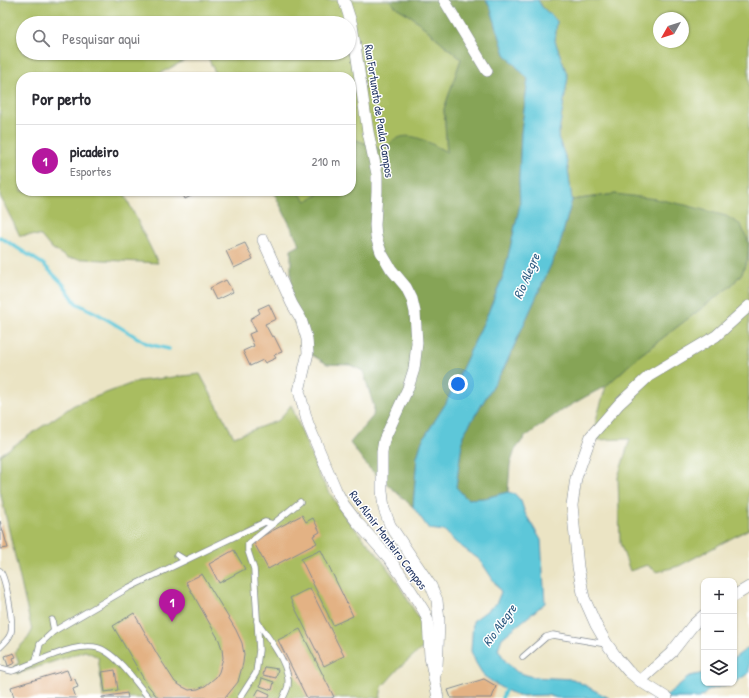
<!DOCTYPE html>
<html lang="pt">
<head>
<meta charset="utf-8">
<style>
  :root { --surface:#fff; --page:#f2f2f3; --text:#2b2b33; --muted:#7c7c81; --line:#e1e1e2; --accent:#b5179e }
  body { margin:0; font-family:"Patrick Hand",sans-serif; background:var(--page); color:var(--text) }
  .controls { position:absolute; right:12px; bottom:12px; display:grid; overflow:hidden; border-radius:8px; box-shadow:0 1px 3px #0004 }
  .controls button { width:36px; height:36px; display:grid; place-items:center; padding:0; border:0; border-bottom:1px solid var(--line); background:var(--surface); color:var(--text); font:20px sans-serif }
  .compass { position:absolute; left:653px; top:12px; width:36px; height:36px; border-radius:50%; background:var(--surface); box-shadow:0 1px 3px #0004; rotate:231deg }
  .you { position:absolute; left:458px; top:384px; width:14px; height:14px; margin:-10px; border:3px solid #fff; border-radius:50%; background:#1a73e8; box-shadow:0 0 0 6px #1a73e833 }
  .badge { display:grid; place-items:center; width:26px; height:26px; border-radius:50%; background:var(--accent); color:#fff; font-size:13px; font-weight:700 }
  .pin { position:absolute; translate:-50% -33px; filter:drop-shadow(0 1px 2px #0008) }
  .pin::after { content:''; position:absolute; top:21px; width:14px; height:12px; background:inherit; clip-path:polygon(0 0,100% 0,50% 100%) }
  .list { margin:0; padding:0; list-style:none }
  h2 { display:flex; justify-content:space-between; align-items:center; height:52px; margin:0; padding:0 16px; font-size:17px }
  h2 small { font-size:13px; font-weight:400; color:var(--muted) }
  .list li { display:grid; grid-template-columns:26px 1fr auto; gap:12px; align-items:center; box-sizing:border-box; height:72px; padding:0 16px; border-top:1px solid var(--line) }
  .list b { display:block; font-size:15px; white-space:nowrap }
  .list p { margin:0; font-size:13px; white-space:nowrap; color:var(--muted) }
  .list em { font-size:13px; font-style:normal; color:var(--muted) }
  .icon { flex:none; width:22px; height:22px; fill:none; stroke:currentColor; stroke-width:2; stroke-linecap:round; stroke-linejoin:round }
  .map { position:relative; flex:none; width:749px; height:698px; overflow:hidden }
  .search { position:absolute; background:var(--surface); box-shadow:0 1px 3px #0004; left:16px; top:16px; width:340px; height:44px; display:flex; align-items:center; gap:10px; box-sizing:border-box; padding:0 14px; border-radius:22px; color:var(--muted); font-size:15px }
  .panel { position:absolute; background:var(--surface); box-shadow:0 1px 3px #0004; left:16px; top:72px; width:340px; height:124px; border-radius:16px }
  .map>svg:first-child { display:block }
  .green { fill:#a9bd61; stroke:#627660; fill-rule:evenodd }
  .forest { fill:#86a457; stroke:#506a5a }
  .water { fill:#5dc7d9; stroke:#3c7b9c }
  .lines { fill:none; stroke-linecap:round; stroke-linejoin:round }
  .stream { stroke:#5dc7d9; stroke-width:3.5 }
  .building { fill:#e3b284 }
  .lane-casing { stroke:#838a91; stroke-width:7 }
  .street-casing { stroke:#838a91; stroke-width:12 }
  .lane { stroke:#fff; stroke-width:5.5 }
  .street { stroke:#fff; stroke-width:11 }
  .labels { text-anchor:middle; stroke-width:3; stroke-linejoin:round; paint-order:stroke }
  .street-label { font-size:12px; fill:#1b2f5e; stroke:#fff }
  .water-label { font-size:13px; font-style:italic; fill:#2f5d83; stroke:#fff }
</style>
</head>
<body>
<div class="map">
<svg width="749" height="698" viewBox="0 0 749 698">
  <rect width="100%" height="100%" fill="#fff"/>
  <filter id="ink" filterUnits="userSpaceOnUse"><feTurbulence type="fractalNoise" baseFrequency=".025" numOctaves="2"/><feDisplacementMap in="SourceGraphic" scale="8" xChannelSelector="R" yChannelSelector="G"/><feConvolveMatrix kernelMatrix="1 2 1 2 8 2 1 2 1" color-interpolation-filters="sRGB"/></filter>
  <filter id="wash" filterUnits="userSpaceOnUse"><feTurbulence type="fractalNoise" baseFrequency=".012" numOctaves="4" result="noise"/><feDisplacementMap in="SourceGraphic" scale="16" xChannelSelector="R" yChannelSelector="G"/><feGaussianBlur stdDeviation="0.9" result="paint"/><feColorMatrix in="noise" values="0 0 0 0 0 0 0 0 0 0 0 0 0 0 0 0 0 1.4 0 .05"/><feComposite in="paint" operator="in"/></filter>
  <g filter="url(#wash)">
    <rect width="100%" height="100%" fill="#ebe4c4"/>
    <g class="green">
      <path d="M0,0H389L396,7L411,16L461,59L444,109L447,153L426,141L394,140L385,151L351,138V77H217L206,53H349V23H23V53H199L153,77H21V191H123L158,263L67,258L50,247L41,236L29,235L20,236L0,196Z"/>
      <path d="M538,0H749V529L679,566L657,572L647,565L630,571L620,543L618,477L630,439L595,440L596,420L606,386L639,356L732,285L742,273L748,258L615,194L572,200L567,162L558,137L568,77L555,41L557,21L542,7ZM659,18H683V42H659Z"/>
      <path d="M297,191H319L318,195L306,201Z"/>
      <path d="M200,374L234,437L279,420L291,405L320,477L345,517L378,555L396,580L421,622L425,646L400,667L382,687L380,698H103L98,657L85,651L17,674L14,666L19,663L15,652L28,638L32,631L0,491V455L74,405L138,381Z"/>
    </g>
    <g class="forest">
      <path d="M389,0H486L490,6L505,54L528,79L521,133L519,180L520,205L504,274L488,313L446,403L422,441L417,457L413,507L369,468L350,443L373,416L374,407L363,371L350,365L327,364L312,355L291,305V250L300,245L273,191H297L306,201L318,195L319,191H351V138L385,151C387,147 390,143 393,141C410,128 432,145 447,152L444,109L461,59L411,16L396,7Z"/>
      <path d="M615,194L656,199L685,205L726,216L741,225L749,243L748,258L742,273L732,285L639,356L606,386L585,397L559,412L525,437L515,450L510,465L508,492L485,498L467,499L456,487L463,435L504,368L559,247L572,200Z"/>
    </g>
    <g class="water">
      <path d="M486,0H538L542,7L557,21L555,41L568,77L558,137L567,162L572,200L559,247L504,368L463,435L456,487L467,499L485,498L508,492L515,494L521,501L525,513L541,540L545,603L502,638L498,649L506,662L517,672L533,677L573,679L609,698H557L547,695L518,696L500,687L484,676L476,663L471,651L473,621L496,604L501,592L480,560L455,542L445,531L429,529L413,507L417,457L422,441L446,403L488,313L504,274L520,205L519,180L521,133L528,79L505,54L490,6Z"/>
      <path d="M749,647V673L734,683V658Z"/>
      <path d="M704,673V683H732L709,690L700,698H663L690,676Z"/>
    </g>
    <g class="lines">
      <g class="stream">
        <path d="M0,237L43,264L63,284L76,303L98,314L148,344L169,349"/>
        <path d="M502,698L507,686"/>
      </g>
    </g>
    <g id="blocks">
      <g class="building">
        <path d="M181,191H201L185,199Z"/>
        <path d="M245,243L253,259L234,268L226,251Z"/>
        <path d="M226,280L233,292L216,300L210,288Z"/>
        <path d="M269,304L276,319L265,324L272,337L274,336L282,352L274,355L276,358L265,363L263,360L250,366L243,351L254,346L249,334L256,331L250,319L260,313L258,309Z"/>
        <path d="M302,515L306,522L313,518L320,532L313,536L317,543L268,569L253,541Z"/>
        <path d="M0,521L8,548L0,549Z"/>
        <path d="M234,550L245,569L219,583L209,564Z"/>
        <path d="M321,550L353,616L333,625L301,559Z"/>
        <path d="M202,574L236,630L242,643L244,654L243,663L238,682L225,698H158L146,683L113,626L134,613L157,654L175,682L181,686L189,690L198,689L205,686L216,677L219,672L223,658L222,649L219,640L186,582Z"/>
        <path d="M310,588L344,656L324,666L290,598Z"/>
        <path d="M300,629L334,697L331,698H307L278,640Z"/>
        <path d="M14,653L16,657L13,658L15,663L8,666L5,656Z"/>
        <path d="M265,667L278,669L276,678L263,675Z"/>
        <path d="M67,670L71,680L75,679L78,687L73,689L76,698H14L11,687Z"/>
        <path d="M115,670L118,690L105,692L102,672Z"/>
        <path d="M262,678L274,682L272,690L260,686Z"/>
        <path d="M484,679L496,686L492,698H451L448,690Z"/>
        <path d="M259,689L270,694L269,698H259L255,696Z"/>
        <path d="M127,693L128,698H102V697Z"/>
      </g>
    </g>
  </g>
  <g filter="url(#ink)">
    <use href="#blocks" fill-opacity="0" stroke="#838a91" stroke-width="1"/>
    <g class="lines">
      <g class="lane-casing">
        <g id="lane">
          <path d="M177,555L185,560"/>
          <path d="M0,571C6,579 15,627 10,635C8,640 3,644 0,647"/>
          <path d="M52,620L54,631"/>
          <path d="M257,621C268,638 291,665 288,686C287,690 285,694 283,698"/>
          <path d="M523,657L546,637L553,635L606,644"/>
          <path d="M36,661L40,644L54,631L128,588L265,522L273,524"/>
          <path d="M0,668L12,671C35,664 84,636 105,651C122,661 136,683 149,698"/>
          <path d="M240,698L256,673L259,650L254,569L248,551V544L300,502"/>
        </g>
      </g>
      <g class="street-casing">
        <g id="street">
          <path d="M344,0L352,25L368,132L377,174V192L375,225L376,237L381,252L391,269L406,287L412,299L415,312L417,343L414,369L408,388L384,440L382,452V491L384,509L390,525L431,586L437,600L439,621L438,648L437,666L434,679"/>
          <path d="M444,0L487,71"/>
          <path d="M263,240L292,304L301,319L307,339L308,353L299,391L308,424L336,490L344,505L357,522L388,557L401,575L424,611L428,621L430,657L438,698"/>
          <path d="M734,596L749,587"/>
          <path d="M640,681L671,653L693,625L704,615"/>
          <path d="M667,698L640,681L628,671L617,658L607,644L596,625L584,598L578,567L572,505L576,478L591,436L619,404L649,376L716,336L749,306"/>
        </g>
      </g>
      <use href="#lane" class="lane"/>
      <use href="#street" class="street"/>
    </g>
  </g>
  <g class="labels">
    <g class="street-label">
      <text transform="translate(379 111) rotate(81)" y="4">Rua Fortunato de Paula Campos</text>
      <text transform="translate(388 540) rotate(53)" y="4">Rua Almir Monteiro Campos</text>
    </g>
    <g class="water-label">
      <text transform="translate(526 276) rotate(-67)" y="5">Rio Alegre</text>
      <text transform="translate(499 625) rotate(-54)" y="5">Rio Alegre</text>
    </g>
  </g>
</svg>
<div class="controls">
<button>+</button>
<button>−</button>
<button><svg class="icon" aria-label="layers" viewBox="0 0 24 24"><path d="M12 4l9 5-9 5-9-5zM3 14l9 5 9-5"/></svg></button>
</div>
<svg class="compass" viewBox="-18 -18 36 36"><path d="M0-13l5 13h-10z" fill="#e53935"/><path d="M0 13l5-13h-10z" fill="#7c7c81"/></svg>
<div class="you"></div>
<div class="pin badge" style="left:172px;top:622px">1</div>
<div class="search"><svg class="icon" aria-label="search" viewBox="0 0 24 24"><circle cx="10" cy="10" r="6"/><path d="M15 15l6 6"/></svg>Pesquisar aqui</div>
<section class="panel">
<h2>Por perto<small></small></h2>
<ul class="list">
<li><span class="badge">1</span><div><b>picadeiro</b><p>Esportes</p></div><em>210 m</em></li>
</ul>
</section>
</div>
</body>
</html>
